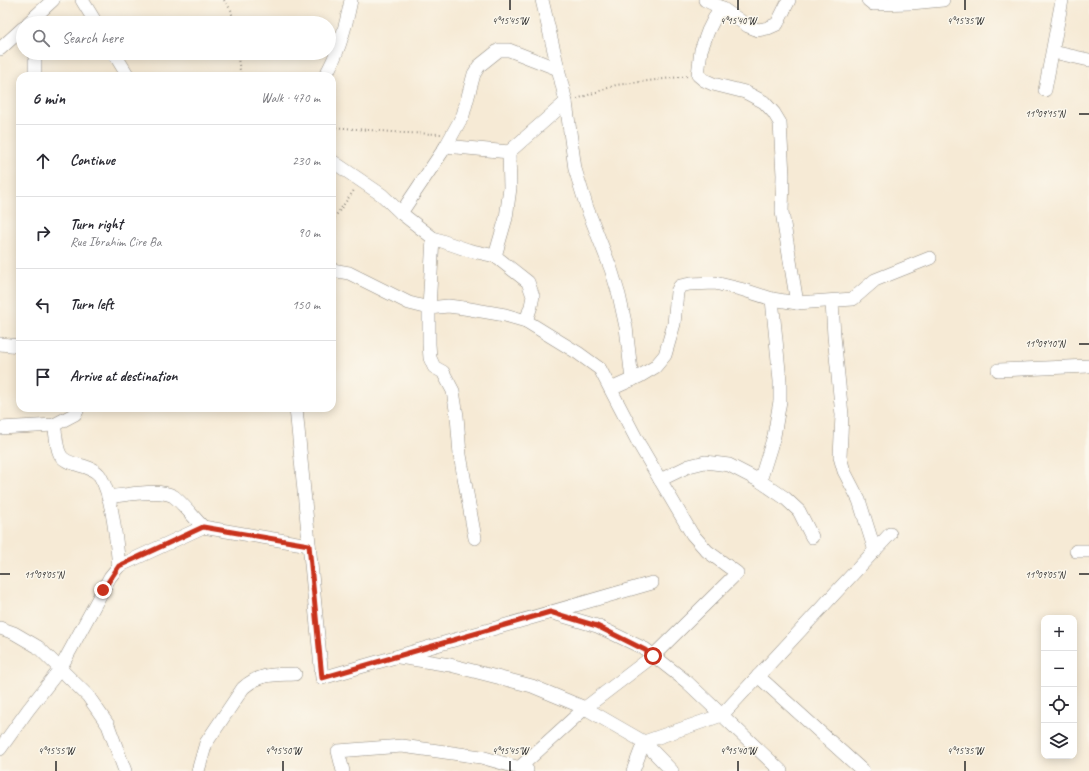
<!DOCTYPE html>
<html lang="en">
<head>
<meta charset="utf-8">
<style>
  :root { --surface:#fff; --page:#f7f7f7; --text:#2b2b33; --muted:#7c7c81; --line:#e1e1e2 }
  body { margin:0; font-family:Caveat,sans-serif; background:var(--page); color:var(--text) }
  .controls { position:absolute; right:12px; bottom:12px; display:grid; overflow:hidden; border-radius:8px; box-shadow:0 2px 10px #0003 }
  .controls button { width:36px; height:36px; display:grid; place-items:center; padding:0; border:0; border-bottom:1px solid var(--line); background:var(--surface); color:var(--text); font:20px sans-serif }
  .stop { position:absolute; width:12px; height:12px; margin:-9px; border:3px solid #c8321e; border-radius:50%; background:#fff }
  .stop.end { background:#c8321e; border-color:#fff; box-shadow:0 1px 4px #0008 }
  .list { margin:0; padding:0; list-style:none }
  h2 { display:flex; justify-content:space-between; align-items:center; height:52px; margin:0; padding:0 16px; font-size:17px }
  h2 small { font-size:13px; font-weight:400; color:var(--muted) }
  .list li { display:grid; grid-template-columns:26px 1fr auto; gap:12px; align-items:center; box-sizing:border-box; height:72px; padding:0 16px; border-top:1px solid var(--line) }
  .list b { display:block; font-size:15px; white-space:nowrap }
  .list p { margin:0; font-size:13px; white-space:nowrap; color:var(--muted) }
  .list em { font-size:13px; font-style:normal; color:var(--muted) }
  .icon { flex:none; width:22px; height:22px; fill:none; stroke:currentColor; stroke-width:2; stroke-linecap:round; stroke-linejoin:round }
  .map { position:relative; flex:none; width:1089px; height:771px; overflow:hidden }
  .search { position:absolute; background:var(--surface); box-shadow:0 2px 10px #0003; left:16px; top:16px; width:320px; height:44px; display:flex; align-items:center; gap:10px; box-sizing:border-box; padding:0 14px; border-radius:22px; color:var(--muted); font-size:15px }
  .panel { position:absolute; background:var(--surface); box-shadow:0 2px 10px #0003; left:16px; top:72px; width:320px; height:340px; border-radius:12px }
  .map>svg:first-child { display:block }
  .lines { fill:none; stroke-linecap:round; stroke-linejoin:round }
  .minor-casing { stroke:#908a80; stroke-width:14 }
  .path { stroke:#908a80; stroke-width:2; stroke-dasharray:1 3; stroke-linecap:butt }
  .minor { stroke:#fff; stroke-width:13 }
  .route { stroke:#c8321e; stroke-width:5 }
  .ticks { fill:none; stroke:#2b2b2b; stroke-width:1.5 }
  .ticks-label { font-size:10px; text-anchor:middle; fill:#2b2b2b; stroke:#fbf7ec; stroke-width:3; stroke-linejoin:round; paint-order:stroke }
</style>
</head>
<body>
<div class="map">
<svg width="1089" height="771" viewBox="0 0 1089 771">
  <rect width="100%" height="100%" fill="#fbf7ec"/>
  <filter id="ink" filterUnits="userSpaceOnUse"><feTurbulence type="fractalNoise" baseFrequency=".025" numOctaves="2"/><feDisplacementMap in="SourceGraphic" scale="8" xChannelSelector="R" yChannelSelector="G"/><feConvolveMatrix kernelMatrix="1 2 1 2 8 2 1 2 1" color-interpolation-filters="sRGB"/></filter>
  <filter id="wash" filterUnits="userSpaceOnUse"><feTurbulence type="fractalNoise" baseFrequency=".012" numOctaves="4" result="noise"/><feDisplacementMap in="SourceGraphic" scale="16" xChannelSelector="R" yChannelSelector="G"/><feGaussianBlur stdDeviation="0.9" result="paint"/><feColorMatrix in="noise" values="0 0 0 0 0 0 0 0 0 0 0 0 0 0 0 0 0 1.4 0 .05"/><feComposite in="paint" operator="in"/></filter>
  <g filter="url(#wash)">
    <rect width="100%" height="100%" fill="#f6ead5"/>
  </g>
  <g filter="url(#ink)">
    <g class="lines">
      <g class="minor-casing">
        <g id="minor">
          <path d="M82,0L96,23"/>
          <path d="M542,0L566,102L575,169L587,208L611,269L619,295L626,327L632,380"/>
          <path d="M705,0L720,7L748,26L758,30L768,28L777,24L789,0"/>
          <path d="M868,0L873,4L911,3L943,0"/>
          <path d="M720,7L708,31L701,50L698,75L704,80L713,84L745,92L764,102L774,113L780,123L783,175L782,212L797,303"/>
          <path d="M28,23L53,0"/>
          <path d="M0,49L23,28"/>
          <path d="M1053,52L1089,60"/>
          <path d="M114,53L128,76"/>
          <path d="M35,76V53"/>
          <path d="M325,76C339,53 346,26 351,0"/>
          <path d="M1045,90L1062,0"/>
          <path d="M446,146L509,152"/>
          <path d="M332,161L382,195L401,213L433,238L468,250L495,256L528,282L533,296L531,306L526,321"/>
          <path d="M401,213L446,146L463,115L474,74L479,66L499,50H509L558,69"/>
          <path d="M433,238L429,308V344L430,358L434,367L443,372L453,391L457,416L460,455L475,538"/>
          <path d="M495,256L506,218L510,188L509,152L566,102"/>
          <path d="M332,270L349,273L409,303L429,308L448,306L464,308L505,315L526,321L578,353L600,369L639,444L692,534L707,551L737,573L653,656L585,708L519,768"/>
          <path d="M832,302L834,336L842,415L840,457L844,471L859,500L875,551"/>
          <path d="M0,344L20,346"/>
          <path d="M998,370L1089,366"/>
          <path d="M611,389L640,376L655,367L665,355L674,324L677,292L680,286L690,284L715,283L744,290L772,299L797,303L853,299L875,280L930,258"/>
          <path d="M296,408L322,678L652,583"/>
          <path d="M0,428L54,425L75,414L77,411V408"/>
          <path d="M660,480L689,466L705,462L729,465L760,481L785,498L799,511L812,537"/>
          <path d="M760,481L774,436L780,401V381L772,299"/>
          <path d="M108,497C124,495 160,488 173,496C180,500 196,520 203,527"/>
          <path d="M1076,551H1089"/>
          <path d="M119,566L203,527L309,545"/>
          <path d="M550,612L597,626L645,649L687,682L781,771"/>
          <path d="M0,628L14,633L38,647L88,696L108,725L125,771"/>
          <path d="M399,657L450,665L532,686L585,708L644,742L672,771"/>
          <path d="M758,676L863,771"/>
          <path d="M0,749L28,710L60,669L110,577L119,566C116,541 113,497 100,476C91,462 64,468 59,452C56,444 56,433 54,425"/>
          <path d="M198,771L206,743L243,688C260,673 274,675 295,674"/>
          <path d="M343,771L338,751L402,746L481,757L527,770"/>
          <path d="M633,771L644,742L722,715L890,534"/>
        </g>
      </g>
      <g class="path">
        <path d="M224,0L231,10L234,23"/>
        <path d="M237,53L241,76"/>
        <path d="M577,99L616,85L688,76"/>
        <path d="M332,127L405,133L441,134"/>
        <path d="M332,221L355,189"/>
      </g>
      <use href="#minor" class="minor"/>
    </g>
  </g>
  <g class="lines" filter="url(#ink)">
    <path class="route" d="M103,590L119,566L203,527L309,545L322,678L550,612L597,626L645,650L653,656"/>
  </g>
  <path class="ticks" d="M510,0V10M738,0V10M965,0V10M1079,114H1089M1079,344H1089M0,574H10M1079,574H1089M56,761V771M283,761V771M510,761V771M738,761V771M965,761V771"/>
  <g class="ticks-label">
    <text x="510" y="24">4°15'45"W</text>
    <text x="738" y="24">4°15'40"W</text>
    <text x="965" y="24">4°15'35"W</text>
    <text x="1045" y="117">11°09'15"N</text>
    <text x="1045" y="347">11°09'10"N</text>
    <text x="44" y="578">11°09'05"N</text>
    <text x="1045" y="578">11°09'05"N</text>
    <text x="56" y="754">4°15'55"W</text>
    <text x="283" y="754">4°15'50"W</text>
    <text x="510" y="754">4°15'45"W</text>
    <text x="738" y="754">4°15'40"W</text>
    <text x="965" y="754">4°15'35"W</text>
  </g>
</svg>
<div class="controls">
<button>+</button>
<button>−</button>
<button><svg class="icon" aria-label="locate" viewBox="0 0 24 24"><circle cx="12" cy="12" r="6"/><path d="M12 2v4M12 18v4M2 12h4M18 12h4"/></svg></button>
<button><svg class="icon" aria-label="layers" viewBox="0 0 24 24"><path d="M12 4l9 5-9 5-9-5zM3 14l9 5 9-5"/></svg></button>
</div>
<div class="stop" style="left:653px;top:656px"></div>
<div class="stop end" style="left:103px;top:590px"></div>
<div class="search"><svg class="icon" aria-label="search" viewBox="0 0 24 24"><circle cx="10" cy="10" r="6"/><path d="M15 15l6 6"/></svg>Search here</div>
<section class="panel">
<h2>6 min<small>Walk · 470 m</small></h2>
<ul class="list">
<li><svg class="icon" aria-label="ahead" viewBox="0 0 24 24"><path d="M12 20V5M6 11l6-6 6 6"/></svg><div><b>Continue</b></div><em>230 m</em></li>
<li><svg class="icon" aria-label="right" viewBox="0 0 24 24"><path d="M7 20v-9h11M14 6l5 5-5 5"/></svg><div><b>Turn right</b><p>Rue Ibrahim Cire Ba</p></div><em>90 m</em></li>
<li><svg class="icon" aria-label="left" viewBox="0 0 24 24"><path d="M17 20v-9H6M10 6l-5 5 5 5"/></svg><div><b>Turn left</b></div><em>150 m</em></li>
<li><svg class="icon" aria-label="arrive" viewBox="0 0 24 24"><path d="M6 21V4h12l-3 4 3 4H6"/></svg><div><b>Arrive at destination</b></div></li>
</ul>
</section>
</div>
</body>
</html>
